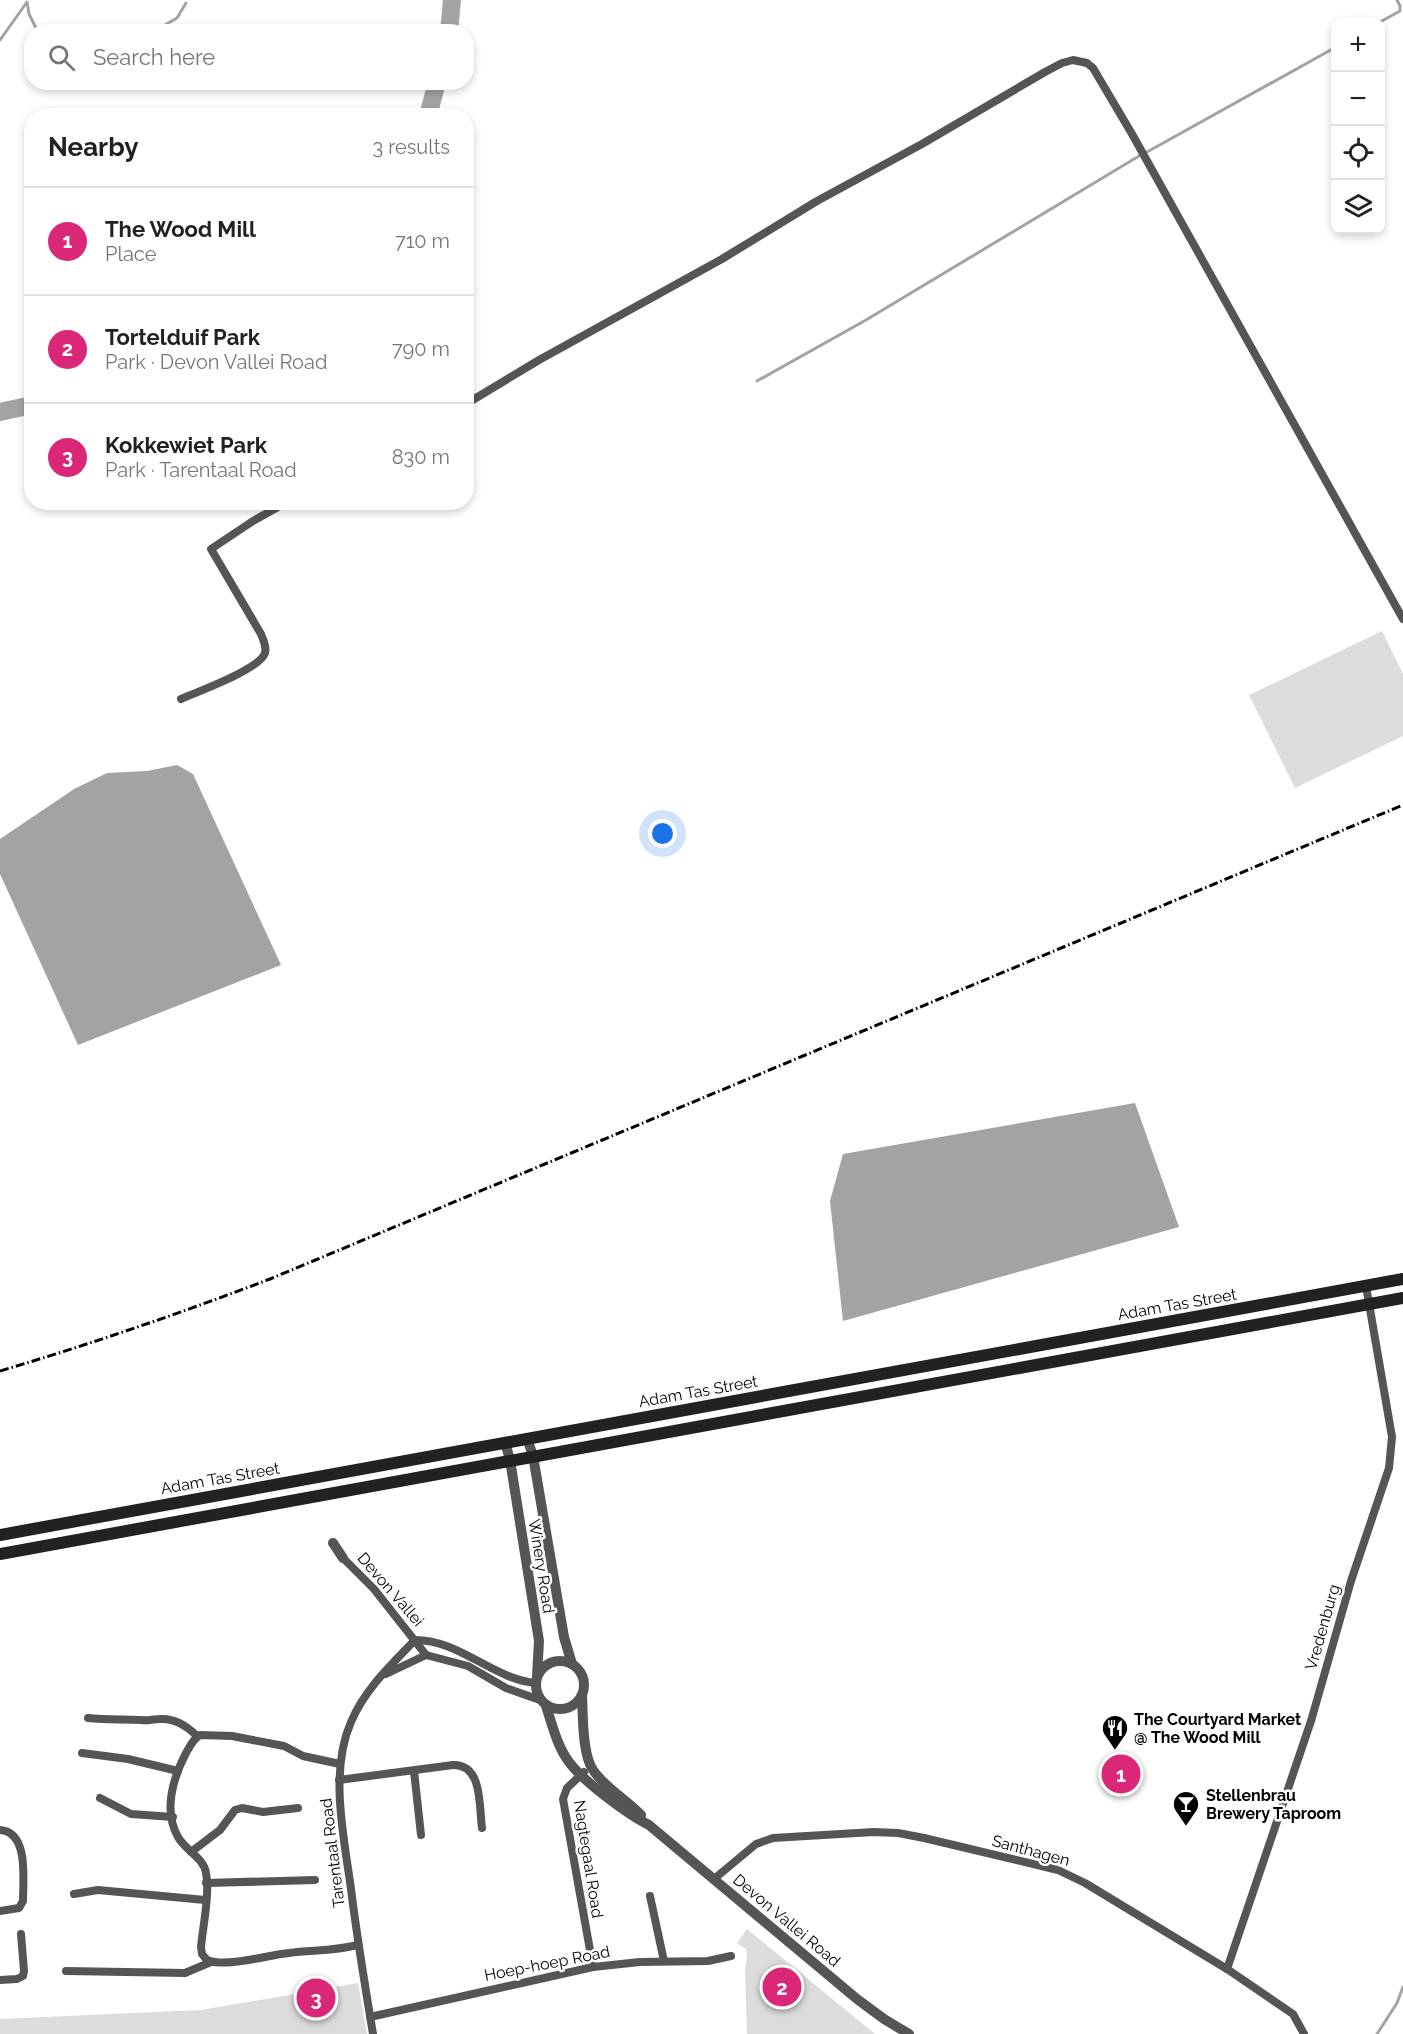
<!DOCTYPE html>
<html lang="en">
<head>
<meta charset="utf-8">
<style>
  :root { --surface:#fff; --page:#f2f2f2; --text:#202124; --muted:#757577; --line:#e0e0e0; --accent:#db2777 }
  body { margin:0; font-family:Raleway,sans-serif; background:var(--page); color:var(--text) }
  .controls { position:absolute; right:18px; top:18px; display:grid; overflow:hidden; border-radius:12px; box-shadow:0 3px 9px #0003 }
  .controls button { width:54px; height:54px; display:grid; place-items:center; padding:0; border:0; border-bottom:2px solid var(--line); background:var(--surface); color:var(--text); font:30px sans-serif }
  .you { position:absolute; left:663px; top:834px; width:21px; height:21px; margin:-15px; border:4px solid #fff; border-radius:50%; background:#1a73e8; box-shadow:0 0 0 9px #1a73e833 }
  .badge { display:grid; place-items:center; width:39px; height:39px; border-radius:50%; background:var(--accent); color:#fff; font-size:20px; font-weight:700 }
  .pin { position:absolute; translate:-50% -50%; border:3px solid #fff; box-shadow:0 2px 6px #0006 }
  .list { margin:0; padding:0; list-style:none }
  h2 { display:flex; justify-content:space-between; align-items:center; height:78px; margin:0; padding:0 24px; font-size:26px }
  h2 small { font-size:20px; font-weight:400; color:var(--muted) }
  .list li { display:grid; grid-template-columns:39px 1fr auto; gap:18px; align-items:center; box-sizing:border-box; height:108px; padding:0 24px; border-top:2px solid var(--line) }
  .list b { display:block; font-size:22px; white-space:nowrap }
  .list p { margin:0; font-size:20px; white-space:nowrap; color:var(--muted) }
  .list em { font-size:20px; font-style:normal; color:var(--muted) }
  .icon { flex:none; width:33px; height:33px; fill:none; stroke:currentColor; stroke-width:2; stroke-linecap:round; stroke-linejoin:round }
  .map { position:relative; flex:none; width:1403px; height:2034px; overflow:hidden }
  .search { position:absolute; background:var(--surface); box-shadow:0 3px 9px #0003; left:24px; top:24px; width:450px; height:66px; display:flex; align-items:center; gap:15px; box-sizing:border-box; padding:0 21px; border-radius:24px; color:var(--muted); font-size:22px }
  .panel { position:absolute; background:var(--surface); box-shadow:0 3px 9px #0003; left:24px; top:108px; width:450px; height:402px; border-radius:24px }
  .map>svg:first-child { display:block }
  .green { fill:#dcdcdc }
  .water { fill:#a3a3a3 }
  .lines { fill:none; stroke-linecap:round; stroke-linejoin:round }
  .stream { stroke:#a3a3a3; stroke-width:3 }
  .river { stroke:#a3a3a3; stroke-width:18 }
  .minor { stroke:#555; stroke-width:8 }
  .tertiary { stroke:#555; stroke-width:10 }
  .secondary { stroke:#222; stroke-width:12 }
  .rail { stroke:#000; stroke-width:3; stroke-dasharray:9 3 1.5 3; stroke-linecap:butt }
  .labels { text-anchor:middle; stroke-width:5; stroke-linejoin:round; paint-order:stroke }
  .street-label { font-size:16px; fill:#000; stroke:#fff }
  .poi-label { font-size:16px; font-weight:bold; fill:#000; stroke:#fff; text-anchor:start }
</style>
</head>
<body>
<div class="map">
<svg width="1403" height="2034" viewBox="0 0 1403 2034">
  <rect width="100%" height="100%" fill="#fff"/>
  <g class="green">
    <path d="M1382,631L1403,674V736L1295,788L1249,695Z"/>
    <path d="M747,1929L875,2034H747L745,1970L747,1955L746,1949L737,1943Z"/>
    <path d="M358,1983L367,2034H0V2019L201,2010Z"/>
  </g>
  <g class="water">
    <path d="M177,765L193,774L281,965L78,1045L0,874V839L74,789L107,773L147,771Z"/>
    <path d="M1135,1103L1179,1227L843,1321L830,1201L843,1154Z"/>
  </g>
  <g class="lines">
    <g class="stream">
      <path d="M1380,22L1400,11V6L1397,0"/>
      <path d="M153,32L177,18L186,3"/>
      <path d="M0,40L27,2L29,14L38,32"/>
      <path d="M1147,152L1336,47"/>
      <path d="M757,381L866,320L1139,156"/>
      <path d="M1377,2034L1397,2003L1403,1987"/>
    </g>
    <g class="river">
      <path d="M449,32L452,0"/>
      <path d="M428,116L437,82"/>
      <path d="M0,412L32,405"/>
    </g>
    <g class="minor">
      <path d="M466,404L539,360L722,259L817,201L922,144L1045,72L1062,63L1073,60L1087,63L1093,68L1132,134L1403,619"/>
      <path d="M181,699C199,691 260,669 265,653C267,646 263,640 261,634L211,549L253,521L287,502"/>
      <path d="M343,1558L374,1589L426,1655"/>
      <path d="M426,1655L468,1666L506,1688L540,1700"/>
      <path d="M386,1674L426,1655"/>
      <path d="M88,1718C106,1720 123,1719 141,1720C147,1721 153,1719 160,1719C175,1718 187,1726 197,1736"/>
      <path d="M82,1753L128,1759L178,1771"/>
      <path d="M340,1764L303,1756L284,1746L232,1736L200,1735C193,1739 190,1746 186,1753C173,1778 163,1811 178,1837C185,1850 204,1858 206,1873C210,1893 203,1926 201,1947L202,1954L207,1960C227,1968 267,1955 289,1953C314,1950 334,1951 358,1945"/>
      <path d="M414,1771L421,1835"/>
      <path d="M584,1772L567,1788L563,1799L593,1967"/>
      <path d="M339,1780L453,1765C483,1764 479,1807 482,1828"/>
      <path d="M100,1798L131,1814L173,1817"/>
      <path d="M0,1830C29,1832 23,1879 23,1901L19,1908L0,1911"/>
      <path d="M191,1852L220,1830L235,1810L242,1808L263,1812L298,1808"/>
      <path d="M714,1879L756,1844L773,1838L874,1832L898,1833L924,1838L1058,1870L1085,1883L1227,1969L1293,2014L1304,2034"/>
      <path d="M206,1883L315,1880"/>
      <path d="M74,1894L98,1890L205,1900"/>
      <path d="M650,1896L664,1961"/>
      <path d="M1227,1969L1311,1721L1351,1581L1389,1468L1392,1437L1366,1286"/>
      <path d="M66,1971L185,1973L211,1962"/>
      <path d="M0,1980L17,1979L23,1976L24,1971L21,1934"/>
      <path d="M370,2017L593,1967L640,1962L708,1961L731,1956"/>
      <path d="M373,2034C365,1986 357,1938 351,1889C344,1837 329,1772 351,1722C365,1689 391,1665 415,1640C460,1640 491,1678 535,1683"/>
    </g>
    <g class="tertiary">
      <path d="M527,1438L533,1456L564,1637L572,1664"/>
      <path d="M505,1442L510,1460L539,1641L537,1676"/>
      <path d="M333,1543L343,1558"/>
      <circle cx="560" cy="1685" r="24"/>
      <path d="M582,1695C583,1714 582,1754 593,1770C605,1788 626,1799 641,1815"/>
      <path d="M546,1706C552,1724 557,1746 569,1762C583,1781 627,1814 649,1825L857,1999L884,2019L909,2034"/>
    </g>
    <g class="secondary">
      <path d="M0,1535L1403,1279"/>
      <path d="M0,1554L1403,1298"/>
    </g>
    <path class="rail" d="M0,1371C91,1344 181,1313 270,1279L1403,805"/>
  </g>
  <defs>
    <g id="restaurant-pin" transform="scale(1.35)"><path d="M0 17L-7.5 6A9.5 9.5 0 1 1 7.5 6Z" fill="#000" stroke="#fff"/><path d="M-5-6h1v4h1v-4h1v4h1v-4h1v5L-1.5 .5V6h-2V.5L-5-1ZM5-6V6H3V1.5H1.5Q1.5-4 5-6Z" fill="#fff"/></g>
    <g id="bar-pin" transform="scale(1.35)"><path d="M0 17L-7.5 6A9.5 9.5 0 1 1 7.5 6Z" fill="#000" stroke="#fff"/><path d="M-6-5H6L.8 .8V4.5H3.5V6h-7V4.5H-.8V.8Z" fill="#fff"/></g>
  </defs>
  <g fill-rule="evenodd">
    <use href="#restaurant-pin" x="1115" y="1728"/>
    <use href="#bar-pin" x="1186" y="1804"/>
  </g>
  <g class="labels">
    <g class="street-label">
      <text transform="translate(1177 1304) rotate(-10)" y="6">Adam Tas Street</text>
      <text transform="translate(698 1391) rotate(-10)" y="6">Adam Tas Street</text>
      <text transform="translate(220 1478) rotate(-10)" y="6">Adam Tas Street</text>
      <text transform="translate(542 1566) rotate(81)" y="6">Winery Road</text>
      <text transform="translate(391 1589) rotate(49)" y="6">Devon Vallei</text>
      <text transform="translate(1322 1627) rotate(-74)" y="6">Vredenburg</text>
      <text transform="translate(1031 1850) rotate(15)" y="6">Santhagen</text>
      <text transform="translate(332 1853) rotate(-97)" y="6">Tarentaal Road</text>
      <text transform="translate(589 1859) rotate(81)" y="6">Nagtegaal Road</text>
      <text transform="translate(787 1920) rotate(40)" y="6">Devon Vallei Road</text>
      <text transform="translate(547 1963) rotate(-11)" y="6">Hoep-hoep Road</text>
    </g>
    <g class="poi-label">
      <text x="1134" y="1725">The Courtyard Market<tspan x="1134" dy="18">@ The Wood Mill</tspan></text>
      <text x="1206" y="1801">Stellenbrau<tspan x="1206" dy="18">Brewery Taproom</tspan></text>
    </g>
  </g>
</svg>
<div class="controls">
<button>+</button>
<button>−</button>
<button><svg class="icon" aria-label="locate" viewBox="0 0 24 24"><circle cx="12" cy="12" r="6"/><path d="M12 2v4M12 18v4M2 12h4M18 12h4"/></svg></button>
<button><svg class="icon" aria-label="layers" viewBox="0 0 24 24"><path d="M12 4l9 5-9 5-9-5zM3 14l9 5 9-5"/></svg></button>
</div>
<div class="you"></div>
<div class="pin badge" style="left:1121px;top:1774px">1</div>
<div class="pin badge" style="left:782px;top:1987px">2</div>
<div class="pin badge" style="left:316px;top:1998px">3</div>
<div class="search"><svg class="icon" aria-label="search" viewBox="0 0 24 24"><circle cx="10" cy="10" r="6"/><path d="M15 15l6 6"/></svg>Search here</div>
<section class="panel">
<h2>Nearby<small>3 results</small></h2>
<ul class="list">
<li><span class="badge">1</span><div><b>The Wood Mill</b><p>Place</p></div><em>710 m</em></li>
<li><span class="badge">2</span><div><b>Tortelduif Park</b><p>Park · Devon Vallei Road</p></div><em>790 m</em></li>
<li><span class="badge">3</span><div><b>Kokkewiet Park</b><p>Park · Tarentaal Road</p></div><em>830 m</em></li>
</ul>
</section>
</div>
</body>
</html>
